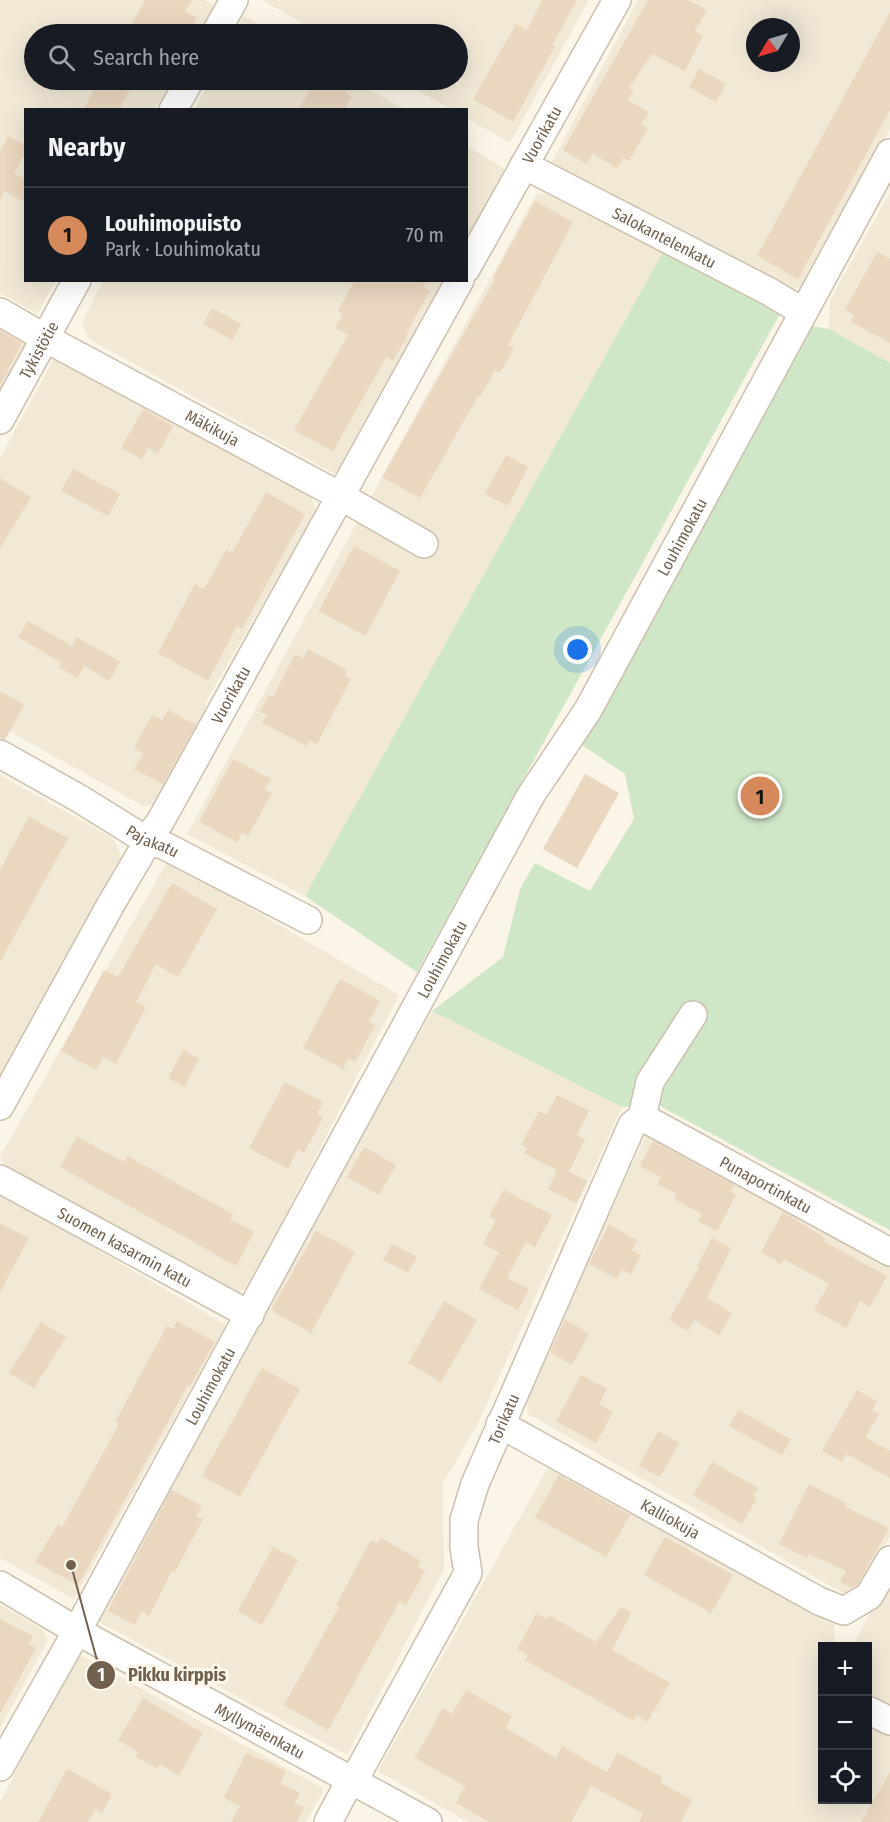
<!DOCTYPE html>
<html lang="en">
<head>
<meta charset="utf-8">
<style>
  :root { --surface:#171b24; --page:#242831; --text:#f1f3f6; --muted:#9ea1a6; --line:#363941; --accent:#d6895a }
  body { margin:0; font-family:"Fira Sans Condensed",sans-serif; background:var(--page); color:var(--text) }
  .controls { position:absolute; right:18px; bottom:18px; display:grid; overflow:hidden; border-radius:0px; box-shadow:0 6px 24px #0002 }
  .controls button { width:54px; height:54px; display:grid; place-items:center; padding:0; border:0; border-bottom:2px solid var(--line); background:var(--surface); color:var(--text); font:30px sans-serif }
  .compass { position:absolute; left:746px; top:18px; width:54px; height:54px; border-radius:50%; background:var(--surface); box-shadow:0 6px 24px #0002; rotate:232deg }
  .you { position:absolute; left:578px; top:650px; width:21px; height:21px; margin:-15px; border:4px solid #fff; border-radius:50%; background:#1a73e8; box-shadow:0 0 0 9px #1a73e833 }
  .badge { display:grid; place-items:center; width:39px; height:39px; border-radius:50%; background:var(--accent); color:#111; font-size:20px; font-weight:700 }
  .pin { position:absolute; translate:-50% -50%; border:3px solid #fff; box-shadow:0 2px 6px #0006 }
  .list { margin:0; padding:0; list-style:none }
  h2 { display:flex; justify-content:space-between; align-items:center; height:78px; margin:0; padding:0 24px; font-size:26px }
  h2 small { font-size:20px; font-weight:400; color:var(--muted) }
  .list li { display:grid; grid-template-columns:39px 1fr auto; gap:18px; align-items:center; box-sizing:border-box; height:96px; padding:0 24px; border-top:2px solid var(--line) }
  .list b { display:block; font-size:22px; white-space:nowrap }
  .list p { margin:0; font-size:20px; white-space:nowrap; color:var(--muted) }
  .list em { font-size:20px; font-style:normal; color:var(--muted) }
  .icon { flex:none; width:33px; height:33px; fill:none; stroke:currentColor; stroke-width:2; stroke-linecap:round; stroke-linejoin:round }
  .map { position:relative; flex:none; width:890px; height:1822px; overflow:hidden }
  .search { position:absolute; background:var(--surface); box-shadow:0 6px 24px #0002; left:24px; top:24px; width:444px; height:66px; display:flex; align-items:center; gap:15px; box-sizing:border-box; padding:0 21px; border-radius:33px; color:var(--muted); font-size:22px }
  .panel { position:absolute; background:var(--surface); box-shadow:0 6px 24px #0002; left:24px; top:108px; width:444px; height:174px; border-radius:0px }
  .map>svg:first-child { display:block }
  .residential { fill:#f1e8d6; fill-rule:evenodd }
  .green { fill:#cfe6c7 }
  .building { fill:#ead7c0 }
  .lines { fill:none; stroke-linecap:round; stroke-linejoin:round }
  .minor-casing { stroke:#cbbfae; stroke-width:30 }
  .minor { stroke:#fff; stroke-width:27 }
  .labels { text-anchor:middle; stroke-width:6; stroke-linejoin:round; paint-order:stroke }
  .street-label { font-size:16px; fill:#71604e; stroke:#fdf9ed }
  .leader { fill:none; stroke:#71604e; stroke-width:2 }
  .callout-dot { fill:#71604e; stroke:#fdf9ed; stroke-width:2 }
  .mark-label { font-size:18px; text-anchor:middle; font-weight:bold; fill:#fff }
  .callout-label { font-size:18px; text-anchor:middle; font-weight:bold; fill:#71604e; stroke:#fdf9ed; stroke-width:6; stroke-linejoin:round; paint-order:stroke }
</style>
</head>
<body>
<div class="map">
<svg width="890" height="1822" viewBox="0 0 890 1822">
  <rect width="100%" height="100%" fill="#faf5e7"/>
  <g class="residential">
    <path d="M0,0H204L215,6L199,34H34V80H173L155,109L26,110V280L56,281L37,314L0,293Z"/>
    <path d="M262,0H589L510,143L467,118L466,110L451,109L399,80H458V34H321Z"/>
    <path d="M638,0H890V129L800,287L791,291L549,167ZM755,27H791V63H755Z"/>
    <path d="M244,16L276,34H234Z"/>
    <path d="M210,80H353L404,109L194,110Z"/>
    <path d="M467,146L505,169L467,238Z"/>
    <path d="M545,193L663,252L305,896L187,834L536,195Z"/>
    <path d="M890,193V363L829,329L830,300Z"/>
    <path d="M103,281H443L335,474L89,339L82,322Z"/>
    <path d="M0,324L25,338L28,348L0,399Z"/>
    <path d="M55,357L311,495L316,513L206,701L204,729L158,804L143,806L0,726V458Z"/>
    <path d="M0,775L114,839L121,856L0,1075Z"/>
    <path d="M168,860L399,995L248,1287L234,1295L4,1166L0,1157Z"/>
    <path d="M432,1011L622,1107L477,1425L443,1483L444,1569L347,1755L90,1617Z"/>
    <path d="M648,1131L890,1252V1537L860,1591L851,1594L843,1593L528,1414L525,1393Z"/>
    <path d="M0,1193L226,1325L74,1599L0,1558Z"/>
    <path d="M551,1462L834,1619L835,1646H822V1800H868V1720L890,1731V1822H468L378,1771Z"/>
    <path d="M890,1577V1713L868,1695V1646L853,1645Z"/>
    <path d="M0,1605L42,1629L48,1640L0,1728Z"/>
    <path d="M78,1654L324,1789L306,1822H0V1802Z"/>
  </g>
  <g class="green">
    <path d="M663,252L781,312L417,972L305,896Z"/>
    <path d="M807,325L829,329L890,363V1230L660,1106L622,1107L432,1011L503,957L520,889L535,863L590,891L634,819L625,774L579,743Z"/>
  </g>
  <g class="building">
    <path d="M145,0H192L185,11L197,18L188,34H127Z"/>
    <path d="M542,0H577L552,45L555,47L513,122L473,99L516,24L527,30Z"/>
    <path d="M648,0H688L707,10L695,31L703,36L685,71L652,54L629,88L633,90L628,100L649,112L641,124L648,128L629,161L623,158L617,168L593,154L587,164L563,150Z"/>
    <path d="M890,12V110L798,279L757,256Z"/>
    <path d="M699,69L726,84L716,102L689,87Z"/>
    <path d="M99,80H135L119,110H83Z"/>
    <path d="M316,80H336L349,87L346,93L352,97L344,110H298Z"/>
    <path d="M8,136L26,146V152L14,173L26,179V203L5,191L0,200V152Z"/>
    <path d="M535,201L573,222L508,345L514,348L500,373L495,370L480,397L478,396L420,498L382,477L495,279L493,278Z"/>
    <path d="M877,252L890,259V343L851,322L854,315L845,310Z"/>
    <path d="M355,280H427L423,287L430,291L406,334L408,335L393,361L386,357L333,451L294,430L348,335L335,328L343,314L338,311Z"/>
    <path d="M212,308L241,324L233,340L203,324Z"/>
    <path d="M0,330L22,343L0,386Z"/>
    <path d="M143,409L173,426L158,454L148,448L142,459L121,448Z"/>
    <path d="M506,455L528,467L508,506L485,494Z"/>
    <path d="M73,469L120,494L108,516L61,491Z"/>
    <path d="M0,478L31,497L0,548Z"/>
    <path d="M266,492L305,514L242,629L237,626L208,681L158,653L195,584L204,589L226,550L232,553Z"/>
    <path d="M354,546L400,571L365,636L319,611Z"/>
    <path d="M28,621L72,646L77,637L120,662L109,681L84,666L77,678L59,667L62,663L18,637Z"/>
    <path d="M308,649L347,670L345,676L351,679L317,744L309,740L307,746L262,723L267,715L260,712L269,695L273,697L295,654L303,658Z"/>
    <path d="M0,691L24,705L5,740L0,738Z"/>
    <path d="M168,710L196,725L163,784L134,769L143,754L134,748L152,715L162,720Z"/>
    <path d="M233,759L271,779L265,790L272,793L248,836L242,833L237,842L199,822Z"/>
    <path d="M585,774L619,793L577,868L543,849Z"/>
    <path d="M29,817L68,838L0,962V870Z"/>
    <path d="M172,883L217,909L178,977L156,964L136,1002L146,1007L116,1064L103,1057L96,1070L61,1051L104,970L118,977Z"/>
    <path d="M340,979L380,1001L369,1022L375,1025L355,1062L349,1058L343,1069L303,1048Z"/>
    <path d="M183,1050L199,1059L184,1087L168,1078Z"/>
    <path d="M285,1082L323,1102L317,1114L323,1118L304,1153L298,1149L288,1169L249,1148Z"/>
    <path d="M557,1095L589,1111L577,1135L585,1140L569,1171L587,1181L576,1203L548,1189L557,1170L524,1153L527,1148L521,1145L539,1111L547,1115Z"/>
    <path d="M77,1137L124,1162L127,1156L233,1214L230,1219L254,1232L236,1266L60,1167Z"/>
    <path d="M653,1141L734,1185L730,1191L736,1195L717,1231L698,1221L702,1214L674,1199L677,1194L657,1184L661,1177L640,1166Z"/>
    <path d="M364,1147L396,1165L379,1195L347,1177Z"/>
    <path d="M504,1190L552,1215L535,1247L526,1242L507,1278L529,1289L518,1310L479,1289L499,1252L483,1244L496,1220L489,1216Z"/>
    <path d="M783,1212L825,1238L823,1241L887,1276L870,1307L860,1301L846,1328L814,1310L829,1284L784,1259L781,1264L761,1252Z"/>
    <path d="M0,1223L29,1238L0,1292Z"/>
    <path d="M609,1225L637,1240L632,1250L641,1255L631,1274L622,1270L617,1279L589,1264Z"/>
    <path d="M316,1231L355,1252L311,1333L271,1310Z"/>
    <path d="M712,1238L731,1248L707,1298L732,1313L719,1335L694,1320L688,1331L669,1320L699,1267L697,1266Z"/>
    <path d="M392,1244L417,1257L408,1273L383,1260Z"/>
    <path d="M444,1301L477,1320L441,1382L408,1363Z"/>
    <path d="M565,1320L589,1333L572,1365L550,1352Z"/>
    <path d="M177,1321L215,1342L190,1386L188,1385L78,1585L35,1562L58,1524L62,1527L116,1430L118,1423L115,1422L167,1326L173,1329Z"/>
    <path d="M41,1322L66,1337L34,1388L9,1373Z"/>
    <path d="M262,1368L300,1389L240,1497L202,1476Z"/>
    <path d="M581,1375L607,1389L599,1404L613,1412L596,1443L556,1421Z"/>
    <path d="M857,1390L877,1401L872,1410L879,1414L865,1437L890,1451V1478L847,1454L842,1462L822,1451Z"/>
    <path d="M738,1410L791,1439L782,1455L729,1426Z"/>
    <path d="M658,1431L679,1443L660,1477L639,1466Z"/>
    <path d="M712,1462L758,1488L753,1496L757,1498L742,1524L693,1495Z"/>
    <path d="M559,1475L630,1515L606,1557L535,1517Z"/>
    <path d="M809,1484L846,1503L845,1507L889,1528L857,1585L852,1588L840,1582L846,1571L809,1554L807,1558L779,1544Z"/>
    <path d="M171,1490L202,1506L196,1516L203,1519L175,1572L172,1571L149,1616L141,1611L135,1625L108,1611Z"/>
    <path d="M665,1537L733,1575L711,1613L644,1575Z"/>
    <path d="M381,1538L421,1561L417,1566L425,1571L406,1605L399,1602L328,1730L284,1705L339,1607L336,1605L371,1540L377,1543Z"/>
    <path d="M273,1547L298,1560L262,1625L238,1611Z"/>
    <path d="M621,1607L631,1613L612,1650L670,1683L647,1722L636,1714L634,1721L525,1660L528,1655L517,1649L536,1614L547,1619L549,1615L596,1642Z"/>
    <path d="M0,1619L33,1636L28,1644L36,1648L0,1714Z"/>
    <path d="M466,1690L512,1716L506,1728L556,1758L562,1746L607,1772L617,1753L661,1776V1783L692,1800L681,1822H639L643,1813L591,1786L571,1822H489L456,1803L465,1786L415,1758L443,1708L452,1714Z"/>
    <path d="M143,1698L203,1733L179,1775L159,1764L157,1768L136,1757L138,1752L118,1740Z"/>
    <path d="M246,1753L286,1771L280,1783L300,1793L295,1803L304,1807L297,1822H231L240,1806L224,1798Z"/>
    <path d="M67,1769L112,1794L102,1813L95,1809L88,1822H38Z"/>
    <path d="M890,1772V1822H861Z"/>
  </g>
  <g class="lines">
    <g class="minor-casing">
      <g id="minor">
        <path d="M215,34L234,0"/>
        <path d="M173,110L190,80"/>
        <path id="s1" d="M524,165L770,292L803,312"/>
        <path id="s2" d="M466,269L617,0"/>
        <path id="s3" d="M0,312L45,338L342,497L424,544"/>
        <path id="s4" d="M0,420L77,280"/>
        <path id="s5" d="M0,754L80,799L146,840L165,846L308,920"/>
        <path id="s6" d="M0,1106L111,904L144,848L146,840L160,822L460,280"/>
        <path id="s7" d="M642,1117L890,1252"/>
        <path id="s8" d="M0,1179L250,1315"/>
        <path id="s9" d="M500,1424L819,1601L844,1611L869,1596L890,1560"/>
        <path id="s10" d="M0,1585L77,1631L428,1822"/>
        <path d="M870,1711L890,1721"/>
        <path id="s11" d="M0,1767L77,1631L531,795L588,710L890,153"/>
        <path id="s12" d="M328,1822L344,1792L354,1780L468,1573L464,1547V1520L475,1484L632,1125L642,1117L650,1082L693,1015"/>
      </g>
    </g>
    <use href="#minor" class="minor"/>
  </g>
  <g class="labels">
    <g class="street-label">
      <text dy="6" stroke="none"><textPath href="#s2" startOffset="154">Vuorikatu</textPath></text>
      <text dy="6" stroke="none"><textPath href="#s1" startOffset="158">Salokantelenkatu</textPath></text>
      <text dy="6" stroke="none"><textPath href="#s4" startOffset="80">Tykistötie</textPath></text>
      <text dy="6" stroke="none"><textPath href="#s3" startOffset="242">Mäkikuja</textPath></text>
      <text dy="6" stroke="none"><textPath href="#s11" startOffset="1407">Louhimokatu</textPath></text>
      <text dy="6" stroke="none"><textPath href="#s6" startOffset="472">Vuorikatu</textPath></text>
      <text dy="6" stroke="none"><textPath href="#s5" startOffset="176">Pajakatu</textPath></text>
      <text dy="6" stroke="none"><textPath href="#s11" startOffset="921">Louhimokatu</textPath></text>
      <text dy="6" stroke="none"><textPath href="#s7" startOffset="141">Punaportinkatu</textPath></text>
      <text dy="6" stroke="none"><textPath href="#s8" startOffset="142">Suomen kasarmin katu</textPath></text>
      <text dy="6" stroke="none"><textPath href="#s11" startOffset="435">Louhimokatu</textPath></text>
      <text dy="6" stroke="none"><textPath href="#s12" startOffset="448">Torikatu</textPath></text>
      <text dy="6" stroke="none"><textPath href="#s9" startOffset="195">Kalliokuja</textPath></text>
      <text dy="6" stroke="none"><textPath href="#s10" startOffset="298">Myllymäenkatu</textPath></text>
    </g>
  </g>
  <path class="leader" d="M71 1565L101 1675"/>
  <g class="callout-dot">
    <circle cx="71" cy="1565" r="6"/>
    <circle cx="101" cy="1675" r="15"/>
  </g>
  <g class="mark-label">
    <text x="101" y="1681">1</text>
  </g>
  <g class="callout-label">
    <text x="177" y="1681">Pikku kirppis</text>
  </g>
</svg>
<div class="controls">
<button>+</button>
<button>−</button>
<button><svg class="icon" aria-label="locate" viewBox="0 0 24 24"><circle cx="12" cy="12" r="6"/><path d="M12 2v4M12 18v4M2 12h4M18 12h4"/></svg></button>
</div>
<svg class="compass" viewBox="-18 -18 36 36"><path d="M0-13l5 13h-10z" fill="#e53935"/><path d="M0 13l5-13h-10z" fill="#9ea1a6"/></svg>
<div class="you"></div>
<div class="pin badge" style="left:760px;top:796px">1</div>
<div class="search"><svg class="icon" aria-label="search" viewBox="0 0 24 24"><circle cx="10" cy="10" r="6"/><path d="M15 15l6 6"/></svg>Search here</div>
<section class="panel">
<h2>Nearby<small></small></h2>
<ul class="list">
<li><span class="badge">1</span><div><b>Louhimopuisto</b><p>Park · Louhimokatu</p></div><em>70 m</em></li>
</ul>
</section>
</div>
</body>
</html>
